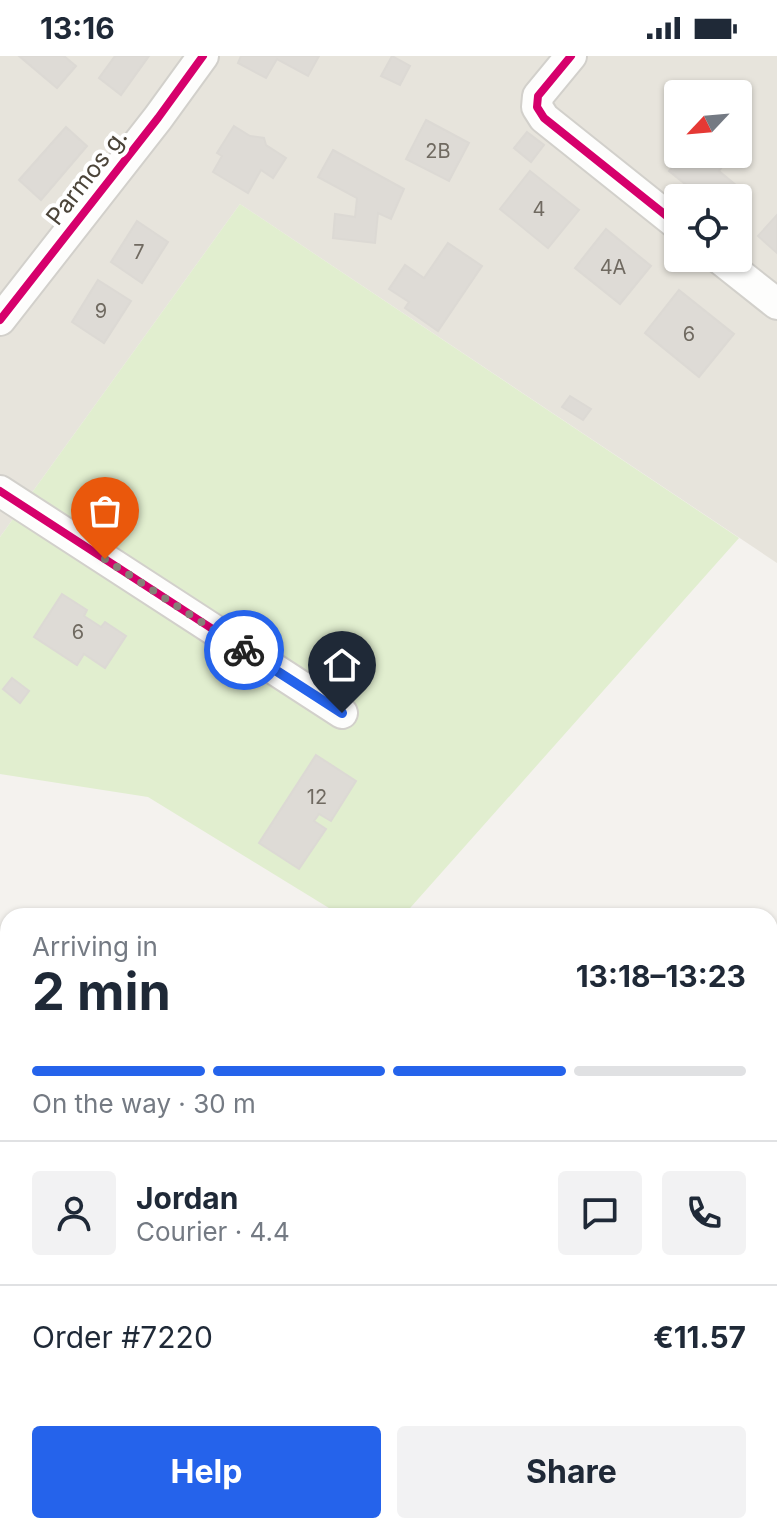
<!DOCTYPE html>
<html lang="en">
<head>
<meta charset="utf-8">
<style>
  body { margin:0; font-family:Inter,sans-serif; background:#f2f2f3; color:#1f2937; height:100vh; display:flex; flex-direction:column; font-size:30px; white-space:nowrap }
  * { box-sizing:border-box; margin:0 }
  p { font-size:26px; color:#747a83 }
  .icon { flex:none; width:44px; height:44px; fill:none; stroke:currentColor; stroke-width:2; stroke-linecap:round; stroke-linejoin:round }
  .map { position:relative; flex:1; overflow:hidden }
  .drawer { position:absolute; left:0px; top:852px; width:778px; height:626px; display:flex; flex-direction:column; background:#fff; border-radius:24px 24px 0 0; box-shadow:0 2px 6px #0004 }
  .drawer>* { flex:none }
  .needle { width:52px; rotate:244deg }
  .controls { position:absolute; left:664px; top:24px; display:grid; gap:16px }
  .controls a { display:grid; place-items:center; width:88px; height:88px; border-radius:8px; background:#fff; box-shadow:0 2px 6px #0004; font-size:40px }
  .pin { position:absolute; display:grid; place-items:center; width:68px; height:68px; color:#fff; margin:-82px -34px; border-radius:50% 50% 50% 0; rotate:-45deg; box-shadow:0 0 8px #0007 }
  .pin .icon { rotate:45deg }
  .courier { position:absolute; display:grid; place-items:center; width:80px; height:80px; margin:-40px; border:6px solid #2563eb; border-radius:50%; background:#fff; color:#222; box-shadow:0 2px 10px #0007 }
  .headline em { font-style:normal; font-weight:700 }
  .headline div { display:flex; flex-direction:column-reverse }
  .headline { display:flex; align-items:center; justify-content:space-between; height:136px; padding:0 32px }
  h1 { font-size:52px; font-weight:700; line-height:60px }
  .bar { display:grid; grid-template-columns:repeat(4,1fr); gap:12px 8px; align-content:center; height:96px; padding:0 32px }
  .bar i { height:10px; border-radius:6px; background:#e0e1e3 }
  .bar .selected { background:#2563eb }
  .bar p { grid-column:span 4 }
  .line { display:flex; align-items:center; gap:20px; padding:0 32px; border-top:2px solid #e0e1e3 }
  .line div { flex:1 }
  .round { display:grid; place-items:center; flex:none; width:84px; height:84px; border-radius:8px; background:#f2f2f3 }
  .button { display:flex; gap:16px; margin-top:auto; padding:16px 32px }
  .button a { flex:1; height:92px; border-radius:8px; background:#2563eb; color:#fff; font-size:32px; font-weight:700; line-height:92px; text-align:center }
  .button a+a { background:#f2f2f3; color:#1f2937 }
  .status { display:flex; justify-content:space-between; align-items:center; height:56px; padding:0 40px; background:#fff; direction:ltr }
  .status svg { height:22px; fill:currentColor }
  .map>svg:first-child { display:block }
  .residential { fill:#e7e4dc; fill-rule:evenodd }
  .green { fill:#e1eecf }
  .building { fill:#dedbd6; stroke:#dcd9d4; stroke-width:2 }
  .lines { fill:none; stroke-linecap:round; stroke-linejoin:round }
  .minor-casing { stroke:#d2d0cb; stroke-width:34 }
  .minor { stroke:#fdfdfc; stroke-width:30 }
  .cycleway-casing { stroke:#fff; stroke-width:13 }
  .cycleway { stroke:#d6006c; stroke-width:8 }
  .done { stroke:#868178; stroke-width:8; stroke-dasharray:0 14.4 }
  .route { stroke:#2563eb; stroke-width:10 }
  .labels { text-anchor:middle; stroke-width:8; stroke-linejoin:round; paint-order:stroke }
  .number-label { font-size:20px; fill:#706a61 }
  .street-label { font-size:24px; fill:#4b4439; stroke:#fff }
</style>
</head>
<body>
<div class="status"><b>13:16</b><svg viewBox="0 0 49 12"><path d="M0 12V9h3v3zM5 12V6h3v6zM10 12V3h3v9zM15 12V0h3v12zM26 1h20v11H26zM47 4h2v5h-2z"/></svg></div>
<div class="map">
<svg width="777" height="1477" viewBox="0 0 777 1477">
  <rect width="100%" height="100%" fill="#f4f2ee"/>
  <path class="residential" d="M 0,0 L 777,0 L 777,507 L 240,148 L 0,481 ZM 678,38 L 738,38 L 738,98 L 678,98 ZM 678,142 L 738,142 L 738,202 L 678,202 Z"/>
  <polygon class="green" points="240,148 739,482 403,860 342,860 148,741 0,718 0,481"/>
  <g class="building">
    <polygon points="19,0 64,0 76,10 57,32"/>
    <polygon points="115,0 149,0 121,39 99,22"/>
    <polygon points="241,0 319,0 308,20 277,3 266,22 238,7"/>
    <polygon points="392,0 410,10 400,29 381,20"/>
    <polygon points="426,64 469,87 449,125 406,103"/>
    <polygon points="234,70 250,80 264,82 266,89 286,102 273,122 261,114 248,137 213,116 222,100 217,97"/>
    <polygon points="66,71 87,90 41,144 19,124"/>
    <polygon points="527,76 544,89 531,106 514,92"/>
    <polygon points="333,94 404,133 391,163 378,157 375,187 333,182 335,158 355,161 357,142 318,121"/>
    <polygon points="683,98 732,98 719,115 742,134 735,142 692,142 695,136 669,115"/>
    <polygon points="530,115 579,154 548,192 500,153"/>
    <polygon points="777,159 777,197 758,180"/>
    <polygon points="137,165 168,186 142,227 111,206"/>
    <polygon points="606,173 651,210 620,248 575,212"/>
    <polygon points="448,187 482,210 438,275 405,252 409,246 389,233 405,209 424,222"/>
    <polygon points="98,224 131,245 104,287 72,266"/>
    <polygon points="679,234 734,278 699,321 645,277"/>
    <polygon points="570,340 591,353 583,364 562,351"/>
    <polygon points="62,538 87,554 84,560 101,571 105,566 126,580 105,612 84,598 77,609 34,581"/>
    <polygon points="12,622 29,635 20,647 3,633"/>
    <polygon points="316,699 356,725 331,765 319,758 314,765 326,773 299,813 259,787"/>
  </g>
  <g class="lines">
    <defs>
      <g id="minor">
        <polyline points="571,0 538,40 537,51 544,62 678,169"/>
        <polyline points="719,202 777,248"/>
        <polyline points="0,264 158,62 203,0"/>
        <polyline points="0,435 342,657"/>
      </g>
    </defs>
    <use href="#minor" class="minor-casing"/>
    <use href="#minor" class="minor"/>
    <defs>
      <g id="cycleway">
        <polyline points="571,0 538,40 537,51 544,62 678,169"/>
        <polyline points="0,264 158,62 203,0"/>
        <polyline points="0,435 342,657"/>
      </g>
    </defs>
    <use href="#cycleway" class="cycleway-casing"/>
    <use href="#cycleway" class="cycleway"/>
  </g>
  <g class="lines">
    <polyline class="done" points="105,503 244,594"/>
    <polyline class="route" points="244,594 342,657"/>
  </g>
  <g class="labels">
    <g class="number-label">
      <text x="438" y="102">2B</text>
      <text x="539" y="160">4</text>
      <text x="139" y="203">7</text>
      <text x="613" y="218">4A</text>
      <text x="101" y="262">9</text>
      <text x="689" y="285">6</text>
      <text x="78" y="583">6</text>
      <text x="317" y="748">12</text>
    </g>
    <g class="street-label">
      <text transform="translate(87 121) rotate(-52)" y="8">Parmos g.</text>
    </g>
  </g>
</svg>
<div class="controls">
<a><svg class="needle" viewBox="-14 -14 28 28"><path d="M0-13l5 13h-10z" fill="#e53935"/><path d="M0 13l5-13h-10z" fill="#747a83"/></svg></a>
<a><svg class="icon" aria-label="locate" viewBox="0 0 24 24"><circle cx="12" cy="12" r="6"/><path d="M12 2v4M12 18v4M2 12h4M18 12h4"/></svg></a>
</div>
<div class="pin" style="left:105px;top:503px;background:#ea580c"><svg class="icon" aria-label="bag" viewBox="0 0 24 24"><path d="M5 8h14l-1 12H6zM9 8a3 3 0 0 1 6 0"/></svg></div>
<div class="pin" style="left:342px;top:657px;background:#1f2937"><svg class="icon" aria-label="home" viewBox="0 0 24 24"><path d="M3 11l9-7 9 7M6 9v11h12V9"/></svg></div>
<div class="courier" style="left:244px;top:594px"><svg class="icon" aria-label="bike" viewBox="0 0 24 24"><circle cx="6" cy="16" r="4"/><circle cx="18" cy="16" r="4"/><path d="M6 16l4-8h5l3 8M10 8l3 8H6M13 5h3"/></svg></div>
<section class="drawer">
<div class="headline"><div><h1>2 min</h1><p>Arriving in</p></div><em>13:18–13:23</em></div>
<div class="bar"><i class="selected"></i><i class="selected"></i><i class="selected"></i><i></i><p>On the way · 30 m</p></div>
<div class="line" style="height:144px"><a class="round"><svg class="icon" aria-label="person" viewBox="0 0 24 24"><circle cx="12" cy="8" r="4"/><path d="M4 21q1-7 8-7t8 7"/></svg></a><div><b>Jordan</b><p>Courier · 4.4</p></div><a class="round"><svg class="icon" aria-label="chat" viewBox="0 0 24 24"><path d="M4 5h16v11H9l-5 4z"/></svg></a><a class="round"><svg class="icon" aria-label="phone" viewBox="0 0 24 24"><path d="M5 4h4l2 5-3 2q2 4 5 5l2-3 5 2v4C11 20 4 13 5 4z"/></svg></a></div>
<div class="line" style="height:104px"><div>Order #7220</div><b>€11.57</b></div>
<div class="button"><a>Help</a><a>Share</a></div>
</section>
</div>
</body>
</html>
